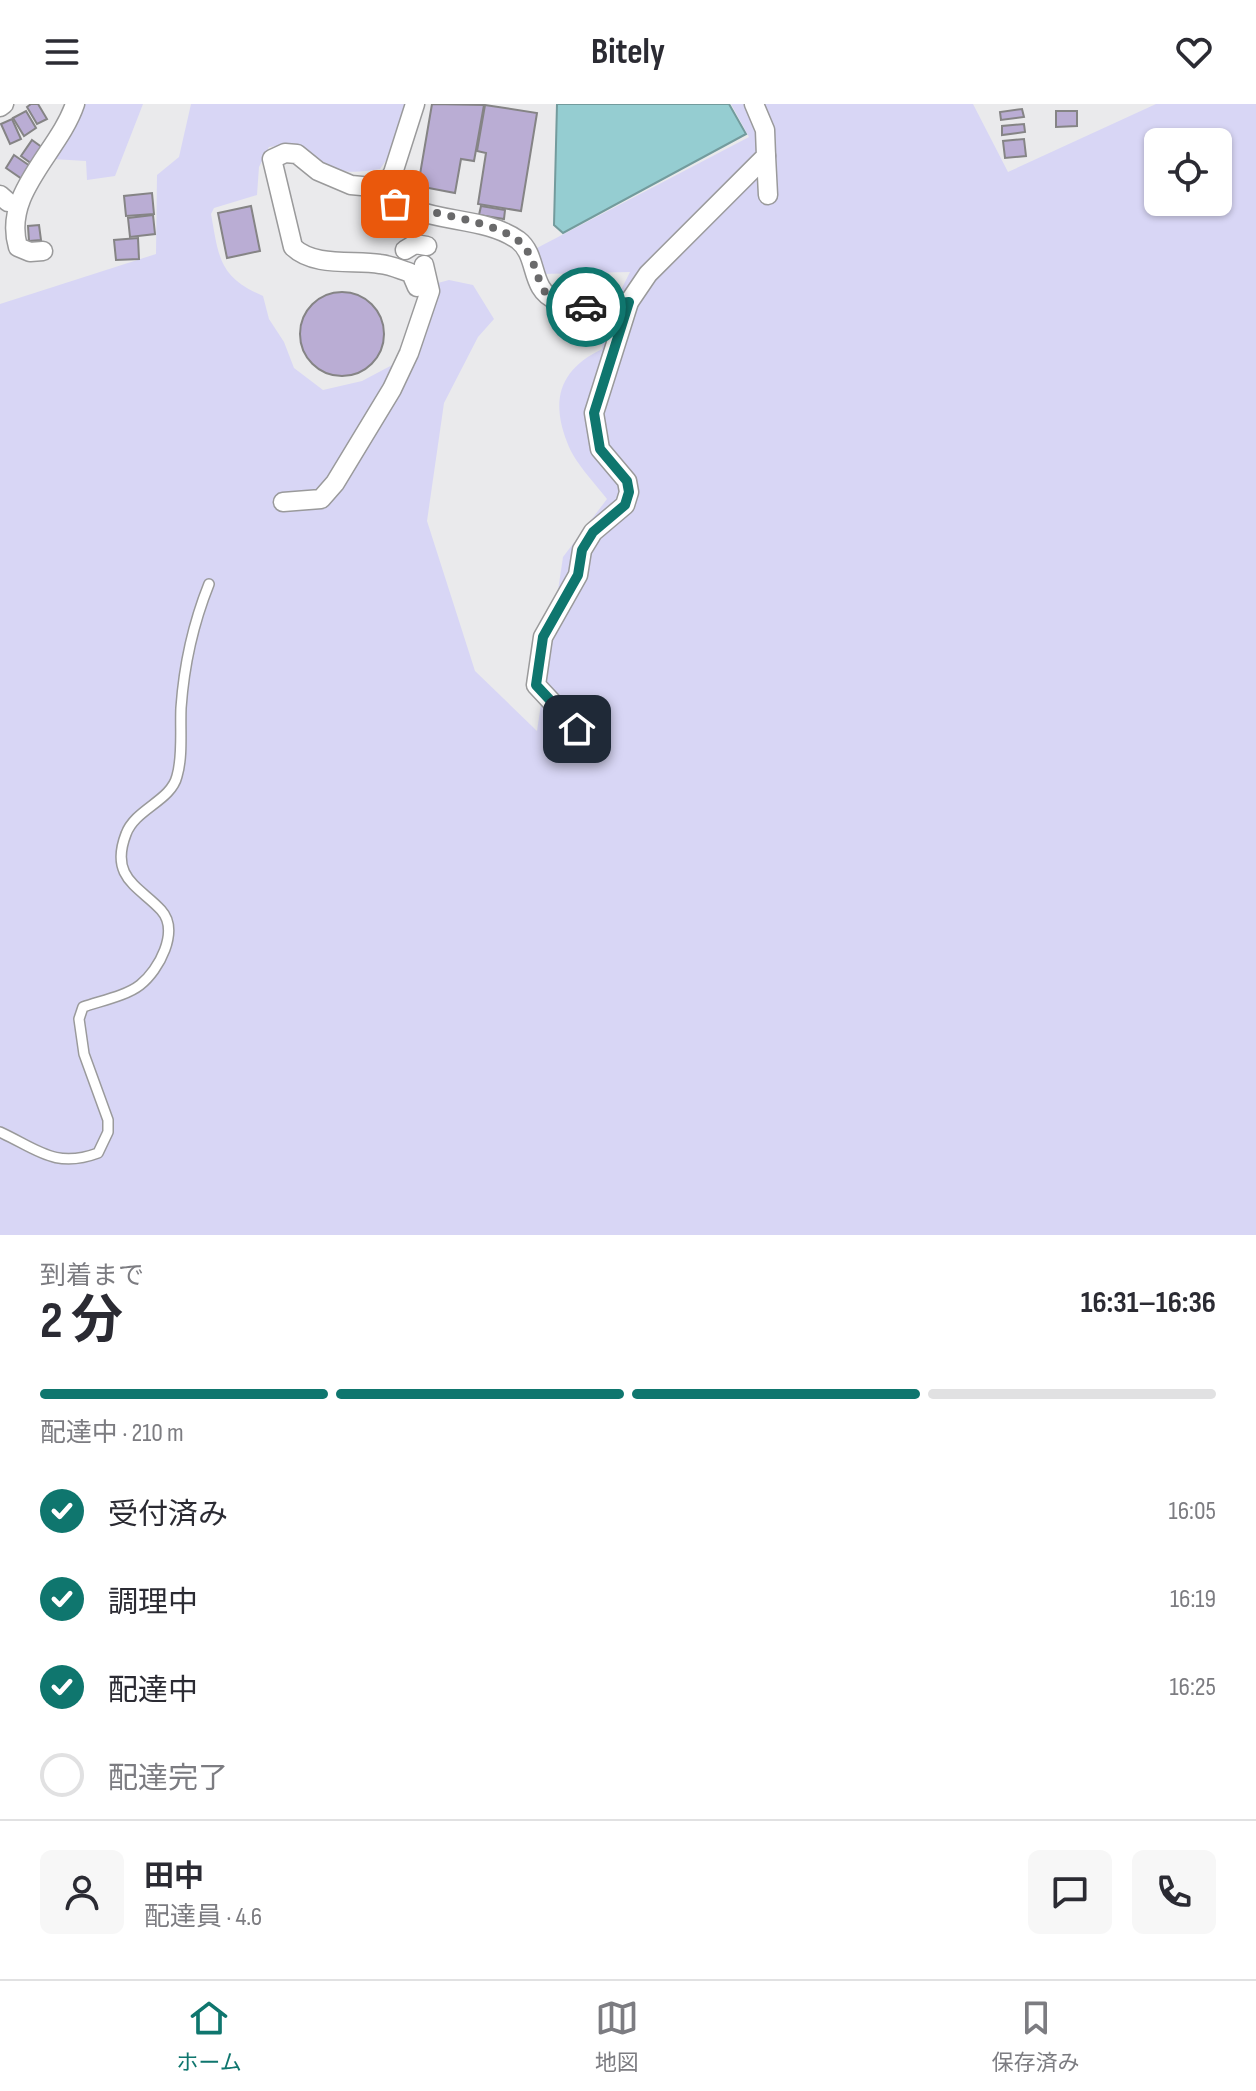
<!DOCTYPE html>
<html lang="ja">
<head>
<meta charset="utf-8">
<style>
  body { margin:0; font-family:"Sofia Sans Condensed","Noto Sans JP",sans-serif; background:#f7f7f7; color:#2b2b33; height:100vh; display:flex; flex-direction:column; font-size:30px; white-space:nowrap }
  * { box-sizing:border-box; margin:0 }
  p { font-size:26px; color:#7c7c81 }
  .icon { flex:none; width:44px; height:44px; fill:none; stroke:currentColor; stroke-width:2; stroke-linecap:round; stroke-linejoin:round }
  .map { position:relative; height:1131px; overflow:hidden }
  .drawer { display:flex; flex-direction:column; background:#fff; flex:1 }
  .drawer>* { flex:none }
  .buttons { position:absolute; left:1144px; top:24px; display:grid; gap:16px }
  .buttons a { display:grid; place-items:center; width:88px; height:88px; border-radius:12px; background:#fff; box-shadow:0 2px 6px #0004; font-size:40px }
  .pin { position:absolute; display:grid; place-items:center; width:68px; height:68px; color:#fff; margin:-34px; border-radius:16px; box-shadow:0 4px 12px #0006 }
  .courier { position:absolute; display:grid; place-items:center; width:80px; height:80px; margin:-40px; border:6px solid #0f766e; border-radius:50%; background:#fff; color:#222; box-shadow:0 2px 10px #0007 }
  .headline em { font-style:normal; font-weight:700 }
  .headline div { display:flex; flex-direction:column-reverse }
  .headline { display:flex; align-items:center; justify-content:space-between; height:136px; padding:0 40px }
  h1 { font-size:52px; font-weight:700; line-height:60px }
  .bar { display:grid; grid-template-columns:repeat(4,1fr); gap:12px 8px; align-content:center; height:96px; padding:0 40px }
  .bar i { height:10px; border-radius:6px; background:#e1e1e2 }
  .bar .current { background:#0f766e }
  .bar p { grid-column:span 4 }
  .line { display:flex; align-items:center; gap:20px; padding:0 40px; border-top:2px solid #e1e1e2 }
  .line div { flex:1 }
  .round { display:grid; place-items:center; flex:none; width:84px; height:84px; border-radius:12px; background:#f7f7f7 }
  ol { padding:0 40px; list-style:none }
  li { display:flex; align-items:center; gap:24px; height:88px }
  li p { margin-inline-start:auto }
  li .icon { padding:8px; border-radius:50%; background:#0f766e; color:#fff; stroke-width:4 }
  li:last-child { color:#7c7c81 }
  li i { width:44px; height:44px; border:4px solid #e1e1e2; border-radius:50% }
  header { display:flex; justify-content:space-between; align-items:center; height:104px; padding:0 40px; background:#fff; font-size:36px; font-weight:700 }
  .menu { display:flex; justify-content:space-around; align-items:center; height:112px; border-top:2px solid #e1e1e2; background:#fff; font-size:22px; color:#7c7c81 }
  .menu a { display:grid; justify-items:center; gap:4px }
  .menu .current { color:#0f766e }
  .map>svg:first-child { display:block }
  .green { fill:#d8d6f5; fill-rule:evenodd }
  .water { fill:#95cdd1; stroke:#739b9d; stroke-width:2 }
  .building { fill:#baadd4; stroke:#858485; stroke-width:2 }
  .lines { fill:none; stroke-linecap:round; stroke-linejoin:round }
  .service-casing { stroke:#9a9a9b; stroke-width:12 }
  .minor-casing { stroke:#9a9a9b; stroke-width:21 }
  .service { stroke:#fff; stroke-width:9 }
  .minor { stroke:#fff; stroke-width:18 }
  .done { stroke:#6a6a6b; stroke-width:8; stroke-dasharray:0 14.4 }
  .route { stroke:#0f766e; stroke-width:10 }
</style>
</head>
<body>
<header><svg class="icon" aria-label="menu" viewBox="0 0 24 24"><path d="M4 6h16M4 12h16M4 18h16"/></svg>Bitely<svg class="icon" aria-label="heart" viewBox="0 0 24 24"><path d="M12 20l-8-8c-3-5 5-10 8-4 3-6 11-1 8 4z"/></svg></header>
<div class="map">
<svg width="1256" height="1131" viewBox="0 0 1256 1131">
  <rect width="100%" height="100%" fill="#eaeaec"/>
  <g class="green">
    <polygon points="84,0 143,0 115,72 87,76 86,57 52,55"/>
    <path d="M 191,0 L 410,0 L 392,48 L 380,65 C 330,74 331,60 293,40 L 269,43 L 259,63 L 257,91 L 214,104 L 211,110 C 219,154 219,173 263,192 L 269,215 L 284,238 L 294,264 L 323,286 L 362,277 L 396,259 L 427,182 L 449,176 L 473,181 L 494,215 L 478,233 L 444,299 L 427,417 L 475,567 L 537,627 L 563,453 L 607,395 C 594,378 574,358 567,338 C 550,294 561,265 602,245 L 606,216 L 630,168 L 542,170 L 537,144 L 749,33 L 731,0 L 973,0 L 1008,68 L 1156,0 L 1256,0 L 1256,1131 L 0,1131 L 0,200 L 156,150 L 157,71 L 179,53 ZM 1158,38 L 1218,38 L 1218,98 L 1158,98 Z"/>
  </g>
  <polygon class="water" points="557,0 729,0 746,30 563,129 554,121"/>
  <g class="building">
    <polygon points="31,0 38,0 47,15 37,20 27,3"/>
    <polygon points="432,0 484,1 474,57 461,55 455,89 418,82"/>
    <polygon points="485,1 537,9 521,107 478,100 486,49 477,47"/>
    <polygon points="1022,5 1024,13 1001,16 1000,8"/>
    <polygon points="26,7 36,24 24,32 13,14"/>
    <polygon points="1056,7 1077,7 1077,22 1056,23"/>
    <polygon points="12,15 21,35 10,40 1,20"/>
    <polygon points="1024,20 1025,28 1002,31 1002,22"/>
    <polygon points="1024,35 1026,52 1005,54 1003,37"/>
    <polygon points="32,36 43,44 32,60 21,52"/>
    <polygon points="14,51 30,62 22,75 6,64"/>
    <polygon points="152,89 154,110 126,112 124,92"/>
    <polygon points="251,102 260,147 227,154 218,109"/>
    <polygon points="481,102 505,106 504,115 479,111"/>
    <polygon points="153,111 155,130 130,133 128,114"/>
    <polygon points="39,121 41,136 29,137 28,122"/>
    <polygon points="138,134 139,155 116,156 114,136"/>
    <circle cx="342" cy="230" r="42"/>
  </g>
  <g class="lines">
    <defs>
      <path id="service" d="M 0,1028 C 37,1045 55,1065 98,1049 L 108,1028 L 108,1016 L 84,950 L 79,915 L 83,903 C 100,897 126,892 140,881 C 159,866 180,827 161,806 C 140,783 109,774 126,730 C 135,705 171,697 177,672 C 183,652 180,625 181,604 C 184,561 193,520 209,480"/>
      <g id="minor">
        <path d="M 415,0 L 393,69 L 383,84 L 351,81 L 318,67 L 297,50 L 285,49 L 272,55 L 293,143 C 314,163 352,156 380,160 C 391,161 401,166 411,169 L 417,183"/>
        <polyline points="0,3 4,0"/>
        <polyline points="766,52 768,91"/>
        <path d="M 383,84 C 414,123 478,108 518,136 C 539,152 529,186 556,196 C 581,206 603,201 629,198"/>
        <polyline points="0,91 8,98"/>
        <polyline points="405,146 415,140 427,142"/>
        <path d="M 43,147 L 30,148 L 18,143 C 2,89 59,48 75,0"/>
        <polyline points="283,398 321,395 335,379 392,285 409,249 430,187 424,161"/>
        <polyline points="595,613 577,625 536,581 543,533 578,471 582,446 593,428 625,401 629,388 627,377 600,345 594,309 629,198 648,170 766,52 765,26 754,0"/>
      </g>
    </defs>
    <use href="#service" class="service-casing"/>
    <use href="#minor" class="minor-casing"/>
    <use href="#service" class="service"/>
    <use href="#minor" class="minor"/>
  </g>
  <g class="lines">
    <path class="done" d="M 395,100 C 426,108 500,118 521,139 C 545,163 530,207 586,203"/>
    <polyline class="route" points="577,625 536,581 543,533 578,471 582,446 593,428 625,401 629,388 627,377 600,345 594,309 629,198 586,203"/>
  </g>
</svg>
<div class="buttons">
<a><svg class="icon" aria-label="locate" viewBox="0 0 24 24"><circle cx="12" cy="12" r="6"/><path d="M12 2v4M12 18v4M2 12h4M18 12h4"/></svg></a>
</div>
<div class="pin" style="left:395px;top:100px;background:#ea580c"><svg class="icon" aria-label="bag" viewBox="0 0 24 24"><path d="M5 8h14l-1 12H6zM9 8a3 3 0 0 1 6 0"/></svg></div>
<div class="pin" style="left:577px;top:625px;background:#1f2937"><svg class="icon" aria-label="home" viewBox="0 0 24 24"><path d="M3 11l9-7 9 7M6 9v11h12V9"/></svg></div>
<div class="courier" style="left:586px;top:203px"><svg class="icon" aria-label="car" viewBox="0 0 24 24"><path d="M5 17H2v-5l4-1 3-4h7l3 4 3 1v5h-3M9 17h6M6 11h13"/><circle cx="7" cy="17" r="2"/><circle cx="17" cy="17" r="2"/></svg></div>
</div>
<section class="drawer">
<div class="headline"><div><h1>2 分</h1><p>到着まで</p></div><em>16:31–16:36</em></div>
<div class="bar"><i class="current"></i><i class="current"></i><i class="current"></i><i></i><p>配達中 · 210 m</p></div>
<ol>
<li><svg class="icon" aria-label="check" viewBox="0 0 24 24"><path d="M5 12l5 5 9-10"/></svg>受付済み<p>16:05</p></li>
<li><svg class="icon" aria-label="check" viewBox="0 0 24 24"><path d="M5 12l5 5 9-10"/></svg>調理中<p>16:19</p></li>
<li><svg class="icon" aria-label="check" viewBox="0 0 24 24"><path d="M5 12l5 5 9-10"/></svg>配達中<p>16:25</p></li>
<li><i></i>配達完了</li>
</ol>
<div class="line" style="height:144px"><a class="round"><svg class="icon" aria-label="person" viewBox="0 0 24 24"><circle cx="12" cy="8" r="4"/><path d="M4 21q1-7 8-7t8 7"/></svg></a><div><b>田中</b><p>配達員 · 4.6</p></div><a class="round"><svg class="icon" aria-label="chat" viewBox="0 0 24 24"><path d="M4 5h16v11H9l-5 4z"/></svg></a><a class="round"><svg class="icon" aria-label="phone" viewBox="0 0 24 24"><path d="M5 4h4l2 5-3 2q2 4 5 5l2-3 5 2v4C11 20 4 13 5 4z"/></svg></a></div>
</section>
<nav class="menu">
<a class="current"><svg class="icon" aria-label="home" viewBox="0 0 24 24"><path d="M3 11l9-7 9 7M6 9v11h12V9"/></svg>ホーム</a>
<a><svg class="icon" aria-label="map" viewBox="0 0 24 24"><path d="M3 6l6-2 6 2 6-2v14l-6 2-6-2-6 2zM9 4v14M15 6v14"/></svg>地図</a>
<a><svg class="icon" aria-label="saved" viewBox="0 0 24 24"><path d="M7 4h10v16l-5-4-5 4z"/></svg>保存済み</a>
</nav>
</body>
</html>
